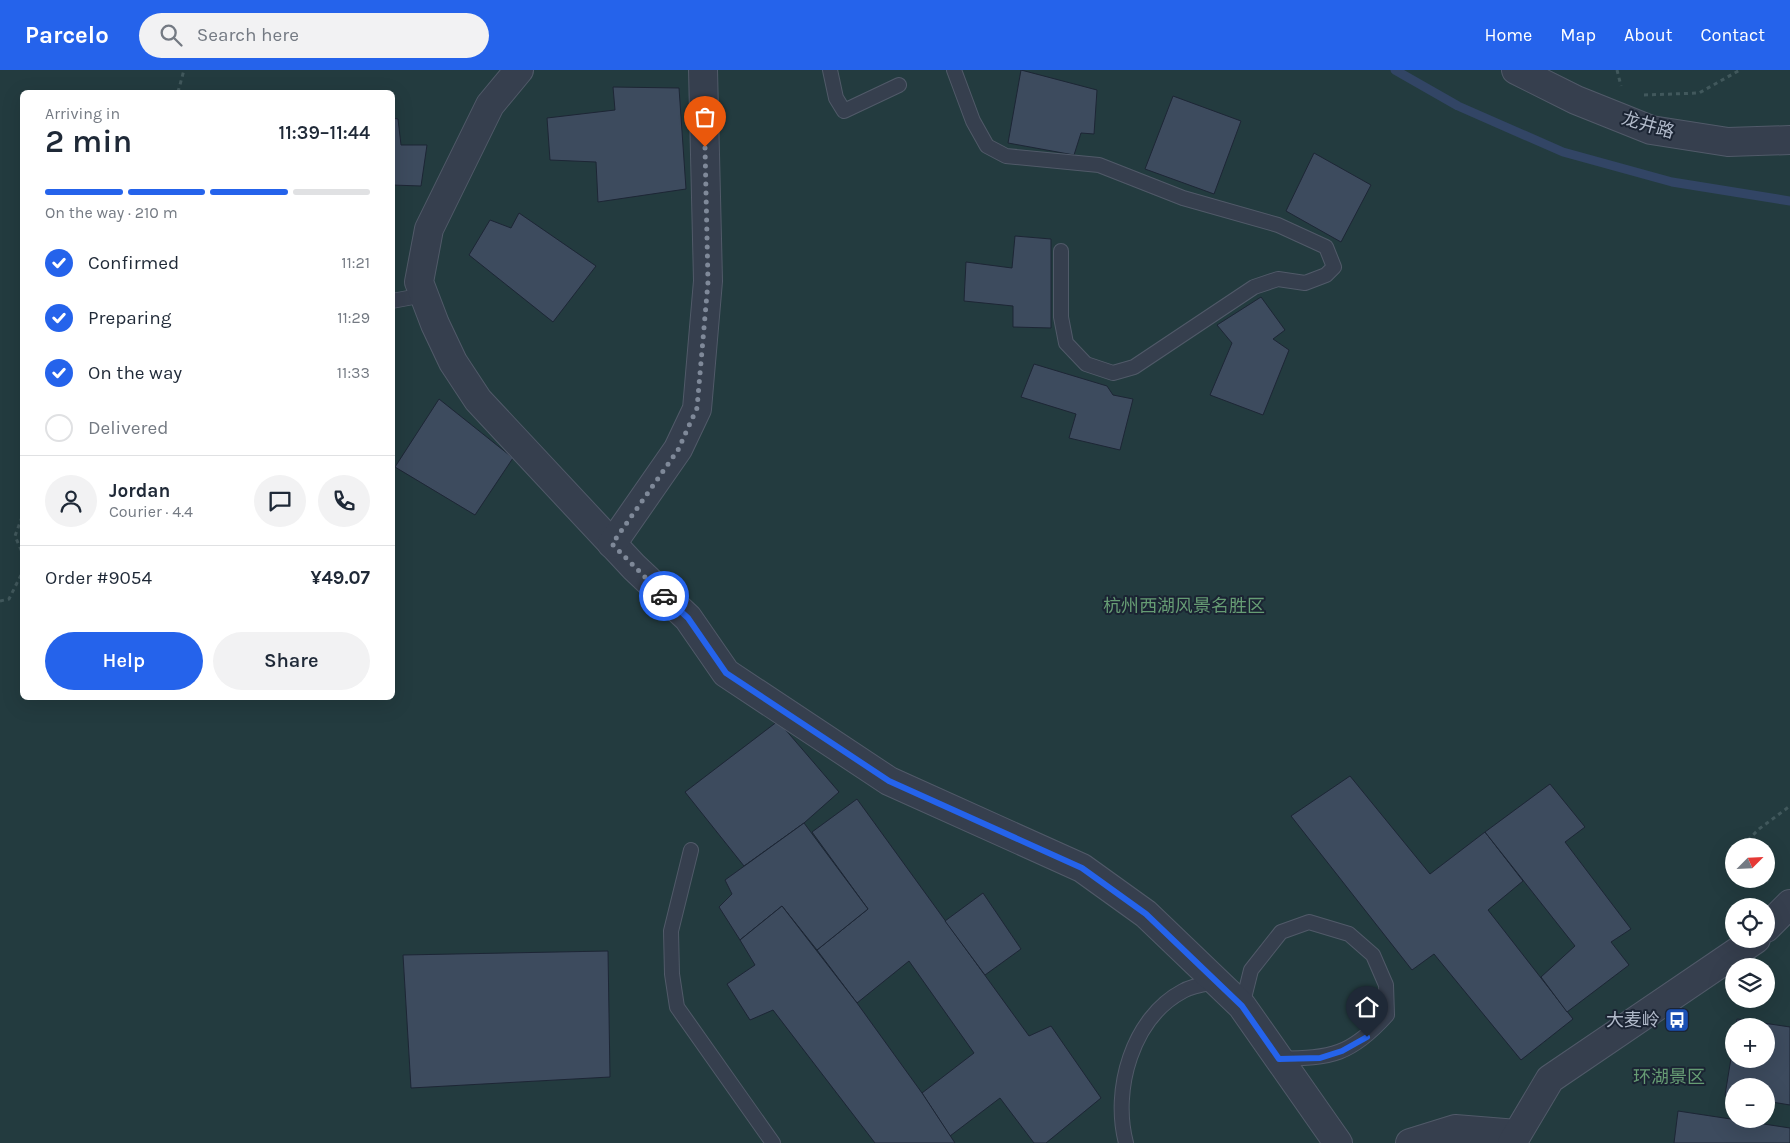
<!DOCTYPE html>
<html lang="en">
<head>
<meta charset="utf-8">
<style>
  body { margin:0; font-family:Karla,"Noto Sans SC",sans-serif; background:#f2f2f3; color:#1f2937; height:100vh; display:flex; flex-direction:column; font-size:19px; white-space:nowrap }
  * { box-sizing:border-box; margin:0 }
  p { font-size:16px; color:#747a83 }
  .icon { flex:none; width:28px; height:28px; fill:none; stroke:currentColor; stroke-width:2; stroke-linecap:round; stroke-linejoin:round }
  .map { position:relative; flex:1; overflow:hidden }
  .drawer { position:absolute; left:20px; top:20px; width:375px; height:610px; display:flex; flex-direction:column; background:#fff; border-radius:8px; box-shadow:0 5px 20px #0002 }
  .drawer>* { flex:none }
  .needle { width:32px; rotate:66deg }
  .fabs { position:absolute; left:1725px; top:768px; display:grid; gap:10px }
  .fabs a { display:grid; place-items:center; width:50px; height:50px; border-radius:50%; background:#fff; box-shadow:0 5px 20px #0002; font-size:25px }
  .pin { position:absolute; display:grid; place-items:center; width:42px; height:42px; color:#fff; margin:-51px -21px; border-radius:50% 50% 50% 0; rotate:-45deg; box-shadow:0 0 5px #0007 }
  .pin .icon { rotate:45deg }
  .courier { position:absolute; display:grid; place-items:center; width:50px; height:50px; margin:-25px; border:4px solid #2563eb; border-radius:50%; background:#fff; color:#222; box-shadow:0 1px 6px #0007 }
  .overview em { font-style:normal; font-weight:600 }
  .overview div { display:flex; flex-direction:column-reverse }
  .overview { display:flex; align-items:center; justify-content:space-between; height:85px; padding:0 25px }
  h1 { font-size:32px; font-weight:600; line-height:38px }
  .bar { display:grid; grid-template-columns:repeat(4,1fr); gap:8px 5px; align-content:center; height:60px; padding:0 25px }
  .bar i { height:6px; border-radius:4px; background:#e0e1e3 }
  .bar .on { background:#2563eb }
  .bar p { grid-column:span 4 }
  .line { display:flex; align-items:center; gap:12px; padding:0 25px; border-top:1px solid #e0e1e3 }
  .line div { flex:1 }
  .round { display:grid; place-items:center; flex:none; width:52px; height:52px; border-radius:26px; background:#f2f2f3 }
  ol { padding:0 25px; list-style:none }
  li { display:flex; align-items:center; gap:15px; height:55px }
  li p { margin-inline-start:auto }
  li .icon { padding:5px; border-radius:50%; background:#2563eb; color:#fff; stroke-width:4 }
  li:last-child { color:#747a83 }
  li i { width:28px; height:28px; border:2px solid #e0e1e3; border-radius:50% }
  .primary-button { display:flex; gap:10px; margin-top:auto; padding:10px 25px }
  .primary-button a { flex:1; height:58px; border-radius:30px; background:#2563eb; color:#fff; font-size:20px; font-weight:600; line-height:58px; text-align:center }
  .primary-button a+a { background:#f2f2f3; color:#1f2937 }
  header { display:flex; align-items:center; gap:30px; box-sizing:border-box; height:70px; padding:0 25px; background:#2563eb; color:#fff }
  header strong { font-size:24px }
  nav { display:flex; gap:28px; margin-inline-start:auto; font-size:18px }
  .search { width:350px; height:45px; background:#f2f2f3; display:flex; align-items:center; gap:12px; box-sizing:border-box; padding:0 18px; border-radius:28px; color:#747a83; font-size:19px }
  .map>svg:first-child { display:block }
  .green { fill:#233b3f; fill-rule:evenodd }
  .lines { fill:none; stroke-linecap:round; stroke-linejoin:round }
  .stream { stroke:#324565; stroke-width:9 }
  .building { fill:#3d4b5e; stroke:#1d2635 }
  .service-casing { stroke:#515a69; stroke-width:16 }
  .minor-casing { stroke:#515a69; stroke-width:30 }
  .tertiary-casing { stroke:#515a69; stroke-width:30 }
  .path { stroke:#41585c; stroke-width:3; stroke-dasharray:4 4; stroke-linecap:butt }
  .service { stroke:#363f4e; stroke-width:14 }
  .minor { stroke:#363f4e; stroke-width:28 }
  .tertiary { stroke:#363f4e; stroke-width:28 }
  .done { stroke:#7f8999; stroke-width:5; stroke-dasharray:0 9 }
  .route { stroke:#2563eb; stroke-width:6 }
  .labels { text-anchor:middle; stroke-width:4; stroke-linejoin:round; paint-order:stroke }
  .street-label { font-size:18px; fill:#b1baca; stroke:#1b2433 }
  .park-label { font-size:18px; fill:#669c74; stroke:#1b2433 }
  .poi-label { font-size:18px; fill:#b1baca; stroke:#1b2433; text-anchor:end }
</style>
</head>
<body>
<header>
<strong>Parcelo</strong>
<div class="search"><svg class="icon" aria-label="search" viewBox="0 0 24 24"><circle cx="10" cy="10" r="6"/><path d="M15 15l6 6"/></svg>Search here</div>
<nav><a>Home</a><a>Map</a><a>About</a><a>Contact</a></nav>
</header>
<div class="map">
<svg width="1790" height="1073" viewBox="0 0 1790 1073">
  <rect width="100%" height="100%" fill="#212d3e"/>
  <path class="green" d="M 0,0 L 1790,0 L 1790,1073 L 0,1073 ZM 22,22 L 392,22 L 392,628 L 22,628 ZM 1734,776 L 1766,776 L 1766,809 L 1734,809 ZM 1734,836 L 1766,836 L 1766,869 L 1734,869 ZM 1734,896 L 1766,896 L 1766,929 L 1734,929 ZM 1734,956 L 1766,956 L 1766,989 L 1734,989 ZM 1734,1016 L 1766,1016 L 1766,1049 L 1734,1049 Z"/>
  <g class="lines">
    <polyline class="stream" points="1395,0 1458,36 1563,82 1672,112 1790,131"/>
  </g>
  <g class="building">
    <polygon points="1021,0 1097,20 1094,64 1081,63 1074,85 1008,73"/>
    <polygon points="613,17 679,18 686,119 598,132 596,92 550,90 547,48 615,40"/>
    <polygon points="1173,26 1241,51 1214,124 1145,99"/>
    <polygon points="392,48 398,49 401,75 427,75 421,116 392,115"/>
    <polygon points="1314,83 1371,115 1341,172 1286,141"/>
    <polygon points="519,143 596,196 553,252 469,185 490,150 511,158"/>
    <polygon points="1015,166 1051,169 1051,258 1013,257 1013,236 964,231 966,192 1012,198"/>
    <polygon points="1261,227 1285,260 1273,269 1289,280 1263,345 1210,325 1232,273 1217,255"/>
    <polygon points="1034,294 1107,316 1113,325 1133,329 1120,380 1069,368 1076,344 1021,327"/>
    <polygon points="439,329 513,388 475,445 395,397"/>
    <polygon points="778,651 839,722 804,753 744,796 685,722"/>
    <polygon points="1350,706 1430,804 1485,762 1523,811 1488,840 1573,949 1521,990 1434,884 1412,900 1291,746"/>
    <polygon points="1550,714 1585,757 1565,772 1631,859 1611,872 1629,895 1567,942 1541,907 1575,876 1485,762"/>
    <polygon points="857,729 1029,966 1051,956 1101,1028 1046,1073 1034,1073 1000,1028 950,1066 922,1023 974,983 909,891 857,933 817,880 868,839 812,762"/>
    <polygon points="804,753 868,839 817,880 782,836 740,870 719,837 732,824 725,810"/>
    <polygon points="983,823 1021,879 985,905 945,851"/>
    <polygon points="782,836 857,933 922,1023 955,1073 875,1073 773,940 750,950 727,914 755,895 740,870"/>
    <polygon points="608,881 610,1007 411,1018 403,885"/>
    <polygon points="1737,949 1790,957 1790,1035 1766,1031 1766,1016 1734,1016 1734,1026 1725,1025 1734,970 1734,989 1766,989 1766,956 1736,956"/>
    <polygon points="1678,1041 1790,1058 1790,1073 1674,1073"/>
  </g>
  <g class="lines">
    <defs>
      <g id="service">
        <polyline points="830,0 836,28 844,41 899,15"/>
        <polyline points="954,0 973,51 987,76 1006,86 1099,95 1183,128 1278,155 1326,177 1334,197 1326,205 1305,213 1278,209 1254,217 1134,297 1113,303 1086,294 1066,273 1061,247 1061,181"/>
        <polyline points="392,231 424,225"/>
        <polyline points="691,780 671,861 672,904 677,937 773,1073"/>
        <path d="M 1242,936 L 1251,900 L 1281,862 L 1309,852 L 1349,864 L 1373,885 L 1386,915 L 1387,945 C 1351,985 1332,988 1279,989"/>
        <path d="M 1126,1073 C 1112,1020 1132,948 1183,921 C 1193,915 1206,914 1217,912"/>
      </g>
      <g id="minor">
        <polyline points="519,0 490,35 429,159 419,212 435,254 453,292 478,330 634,497 688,548 726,603 889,711 1082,798 1146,844 1242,936 1338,1073"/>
        <polyline points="612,474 678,379 697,339 708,211 703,0"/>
        <polyline points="1410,1073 1455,1059 1517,1064"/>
      </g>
      <g id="tertiary">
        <polyline points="1516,0 1576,30 1651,60 1728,72 1790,70"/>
        <polyline points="1766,858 1790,834"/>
        <polyline points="1512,1073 1550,1009 1756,869"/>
      </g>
    </defs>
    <use href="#service" class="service-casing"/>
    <use href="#minor" class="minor-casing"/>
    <use href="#tertiary" class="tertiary-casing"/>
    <g class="path">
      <polyline points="1617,0 1621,16"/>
      <polyline points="178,22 184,0"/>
      <polyline points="1644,25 1699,23 1740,0"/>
      <polyline points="22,447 15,466 22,482"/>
      <polyline points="0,531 9,529 22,503"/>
      <polyline points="1742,776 1759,759 1790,736"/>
      <polyline points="1765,809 1771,814"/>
    </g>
    <use href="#service" class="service"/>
    <use href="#minor" class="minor"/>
    <use href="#tertiary" class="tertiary"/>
  </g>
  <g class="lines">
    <polyline class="done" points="664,526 612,474 678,380 697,338 708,212 705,77"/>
    <polyline class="route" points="664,526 688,548 726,603 889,711 1082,798 1146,844 1242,936 1279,989 1320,988 1342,981 1367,967"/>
  </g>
  <defs>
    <symbol id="bus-square" viewBox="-11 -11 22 22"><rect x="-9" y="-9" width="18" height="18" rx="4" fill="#1a4fb4" stroke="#1b2433"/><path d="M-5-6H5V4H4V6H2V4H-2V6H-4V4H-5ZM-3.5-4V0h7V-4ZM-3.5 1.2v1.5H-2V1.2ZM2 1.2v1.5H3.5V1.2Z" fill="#fff"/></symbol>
  </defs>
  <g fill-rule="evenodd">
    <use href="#bus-square" x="1663" y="936" width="28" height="28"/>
  </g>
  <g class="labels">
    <g class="street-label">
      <text transform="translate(1648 55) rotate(16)" y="6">龙井路</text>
    </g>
    <g class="park-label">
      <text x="1184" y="542">杭州西湖风景名胜区</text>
      <text x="1669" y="1013">环湖景区</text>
    </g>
    <g class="poi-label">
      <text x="1660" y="956">大麦岭</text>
    </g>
  </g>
</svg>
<div class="fabs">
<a><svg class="needle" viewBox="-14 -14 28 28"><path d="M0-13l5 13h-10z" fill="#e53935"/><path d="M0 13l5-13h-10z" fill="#747a83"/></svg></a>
<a><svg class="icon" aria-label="locate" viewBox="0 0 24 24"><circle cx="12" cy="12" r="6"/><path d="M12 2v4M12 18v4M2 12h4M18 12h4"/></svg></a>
<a><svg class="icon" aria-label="layers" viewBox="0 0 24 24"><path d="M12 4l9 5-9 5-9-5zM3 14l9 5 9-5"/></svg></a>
<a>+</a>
<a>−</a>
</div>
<div class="pin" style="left:705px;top:77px;background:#ea580c"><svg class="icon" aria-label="bag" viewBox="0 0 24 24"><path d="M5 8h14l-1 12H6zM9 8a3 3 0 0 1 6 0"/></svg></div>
<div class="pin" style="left:1367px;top:967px;background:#1f2937"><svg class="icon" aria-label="home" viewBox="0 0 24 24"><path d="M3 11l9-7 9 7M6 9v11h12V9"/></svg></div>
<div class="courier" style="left:664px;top:526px"><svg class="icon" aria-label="car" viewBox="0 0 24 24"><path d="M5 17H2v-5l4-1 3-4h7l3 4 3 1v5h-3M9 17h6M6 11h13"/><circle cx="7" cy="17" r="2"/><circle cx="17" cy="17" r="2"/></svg></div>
<section class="drawer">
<div class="overview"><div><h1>2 min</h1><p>Arriving in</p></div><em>11:39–11:44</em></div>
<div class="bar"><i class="on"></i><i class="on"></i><i class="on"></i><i></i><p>On the way · 210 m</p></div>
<ol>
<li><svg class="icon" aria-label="check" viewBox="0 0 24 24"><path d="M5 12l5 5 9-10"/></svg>Confirmed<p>11:21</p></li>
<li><svg class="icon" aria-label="check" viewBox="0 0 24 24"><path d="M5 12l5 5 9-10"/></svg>Preparing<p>11:29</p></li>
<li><svg class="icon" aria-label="check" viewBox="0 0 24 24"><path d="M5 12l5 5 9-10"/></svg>On the way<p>11:33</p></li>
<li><i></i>Delivered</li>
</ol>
<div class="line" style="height:90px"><a class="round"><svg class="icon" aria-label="person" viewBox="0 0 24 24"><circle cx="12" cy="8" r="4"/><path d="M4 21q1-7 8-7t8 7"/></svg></a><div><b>Jordan</b><p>Courier · 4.4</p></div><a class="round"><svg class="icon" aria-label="chat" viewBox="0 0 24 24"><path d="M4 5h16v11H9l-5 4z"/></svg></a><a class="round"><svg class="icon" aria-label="phone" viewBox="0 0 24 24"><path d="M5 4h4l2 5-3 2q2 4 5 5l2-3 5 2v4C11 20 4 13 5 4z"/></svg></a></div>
<div class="line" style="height:65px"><div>Order #9054</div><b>¥49.07</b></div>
<div class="primary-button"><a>Help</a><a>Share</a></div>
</section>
</div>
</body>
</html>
